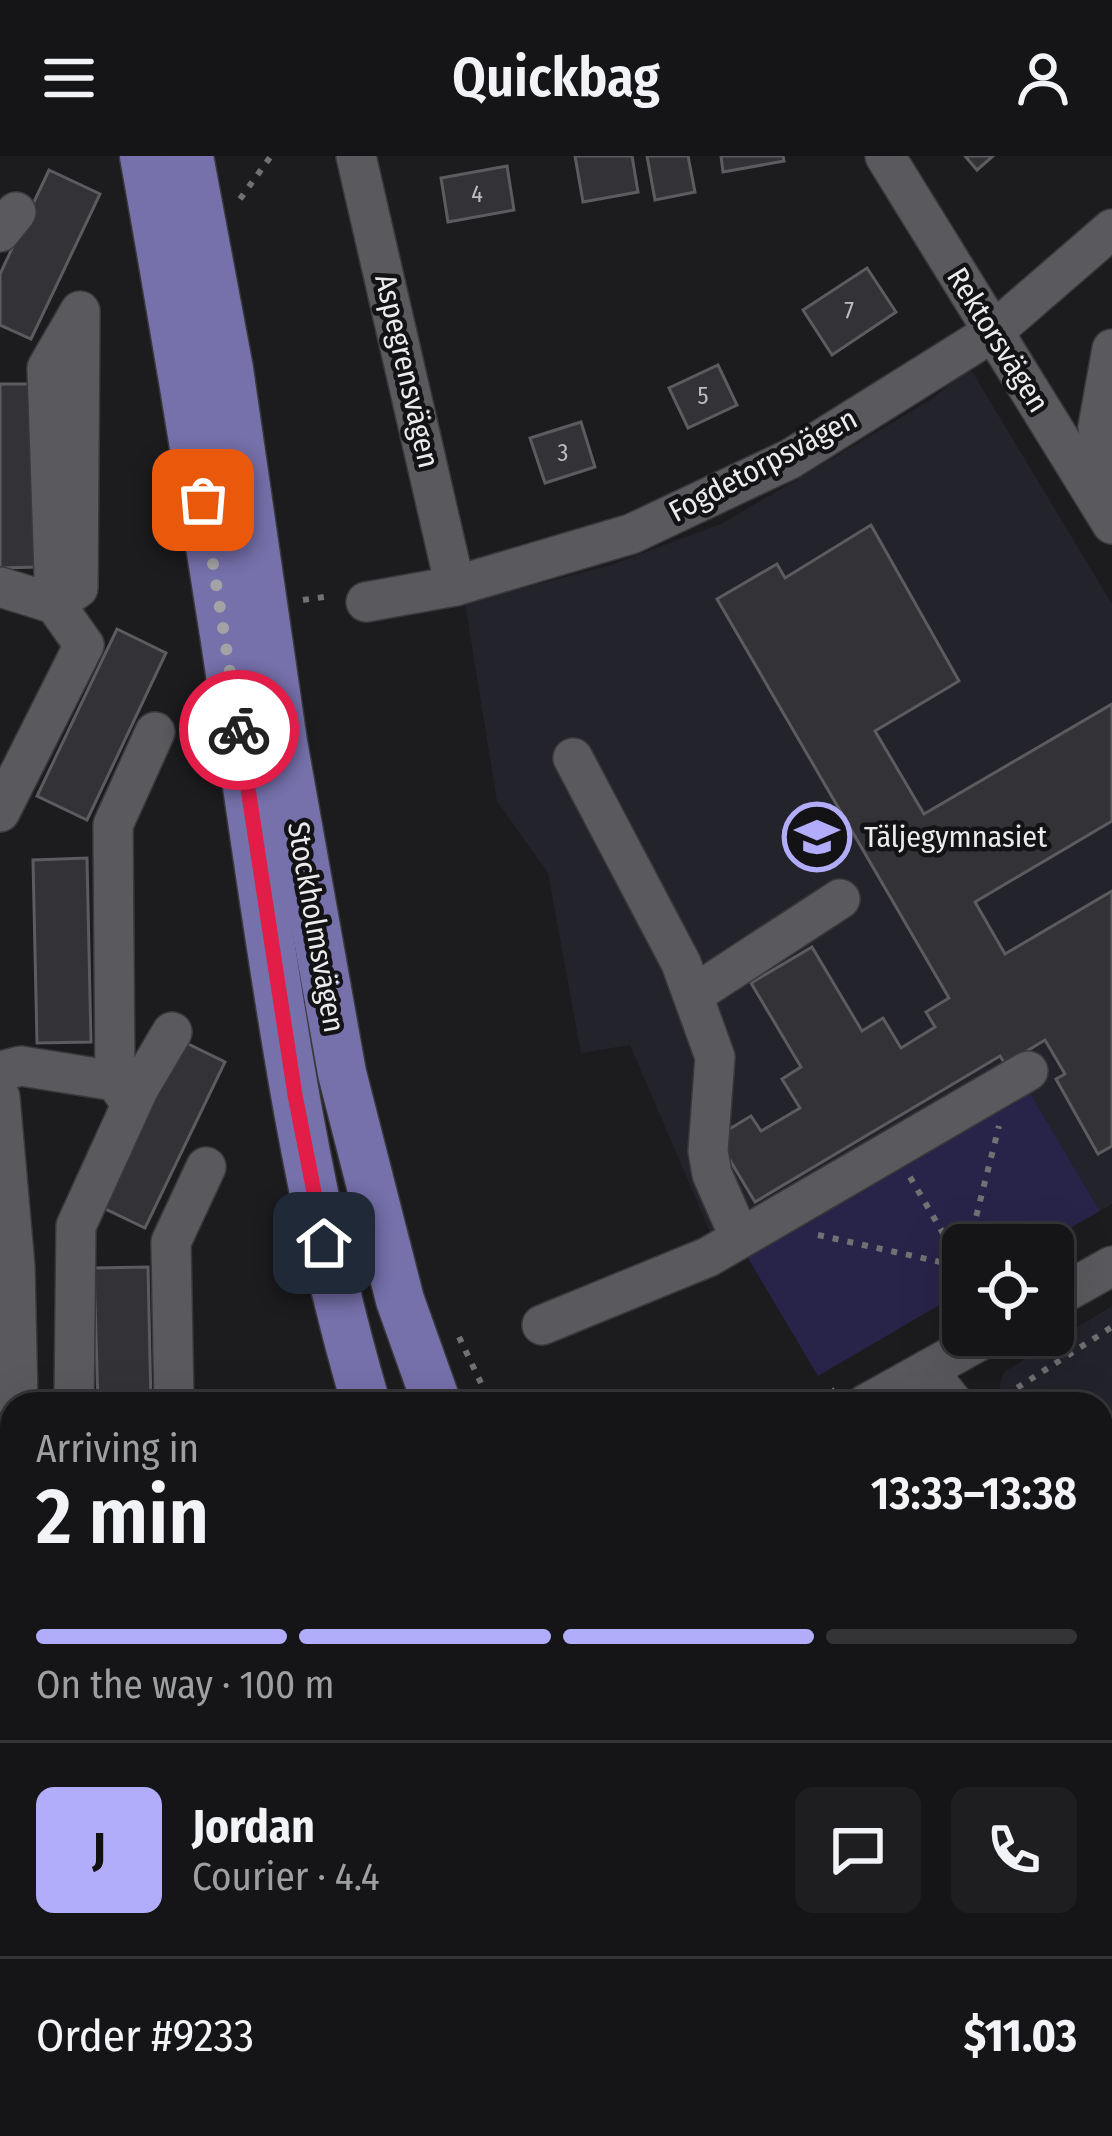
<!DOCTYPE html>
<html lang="en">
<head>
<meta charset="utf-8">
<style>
  body { margin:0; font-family:"Fira Sans Condensed",sans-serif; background:#1e1e20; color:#f1f3f6; height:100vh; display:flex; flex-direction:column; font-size:45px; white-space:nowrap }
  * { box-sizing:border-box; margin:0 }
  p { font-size:39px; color:#9d9fa1 }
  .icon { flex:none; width:66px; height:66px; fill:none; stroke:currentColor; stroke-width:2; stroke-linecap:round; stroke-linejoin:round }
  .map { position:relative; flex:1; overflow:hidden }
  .panel { position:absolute; left:0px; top:1236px; width:1113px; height:744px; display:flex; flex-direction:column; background:#151517; border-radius:36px 36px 0 0; box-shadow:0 12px 48px #0002,0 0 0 3px #343436 }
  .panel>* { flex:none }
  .fabs { position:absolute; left:942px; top:1068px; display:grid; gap:24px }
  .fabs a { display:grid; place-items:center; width:132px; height:132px; border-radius:18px; background:#151517; box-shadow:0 12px 48px #0002,0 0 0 3px #343436; font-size:60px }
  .pin { position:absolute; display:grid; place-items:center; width:102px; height:102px; color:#fff; margin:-51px; border-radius:24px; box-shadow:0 6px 18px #0006 }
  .courier { position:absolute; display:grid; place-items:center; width:120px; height:120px; margin:-60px; border:9px solid #e11d48; border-radius:50%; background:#fff; color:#222; box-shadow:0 3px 15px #0007 }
  .head em { font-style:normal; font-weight:600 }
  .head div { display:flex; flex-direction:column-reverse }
  .head { display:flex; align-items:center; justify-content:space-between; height:204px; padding:0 36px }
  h1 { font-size:78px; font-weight:600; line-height:90px }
  .bar { display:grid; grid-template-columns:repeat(4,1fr); gap:18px 12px; align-content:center; height:144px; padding:0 36px }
  .bar i { height:15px; border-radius:9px; background:#343436 }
  .bar .active { background:#b1adfa }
  .bar p { grid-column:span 4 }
  .line { display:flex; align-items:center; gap:30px; padding:0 36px; border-top:3px solid #343436 }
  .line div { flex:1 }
  .round { display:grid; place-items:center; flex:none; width:126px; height:126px; border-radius:18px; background:#1e1e20 }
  header { display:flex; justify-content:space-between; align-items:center; height:156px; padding:0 36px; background:#151517; font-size:54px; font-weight:600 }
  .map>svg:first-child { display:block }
  .built { fill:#23232c }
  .green { fill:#282449 }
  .forest { fill:#433e74 }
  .building { fill:#333337; stroke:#5c5c60; stroke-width:3 }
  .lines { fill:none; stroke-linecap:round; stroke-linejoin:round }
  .minor-casing { stroke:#39393b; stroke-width:42 }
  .major-casing { stroke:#39393b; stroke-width:51 }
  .path { stroke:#717174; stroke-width:6; stroke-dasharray:6 9; stroke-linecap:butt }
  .minor { stroke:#5a5a5e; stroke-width:39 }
  .major { stroke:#7670ab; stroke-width:48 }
  .done { stroke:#a3a3a6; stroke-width:12; stroke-dasharray:0 21.6 }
  .route { stroke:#e11d48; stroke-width:15 }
  .labels { text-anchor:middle; stroke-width:9; stroke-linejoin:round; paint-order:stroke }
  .number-label { font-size:24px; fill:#bdbdc0 }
  .street-label { font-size:30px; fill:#ebebee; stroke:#131316 }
  .poi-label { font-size:30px; fill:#ebebee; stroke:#131316; text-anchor:start }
</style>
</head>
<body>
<header><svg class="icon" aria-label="menu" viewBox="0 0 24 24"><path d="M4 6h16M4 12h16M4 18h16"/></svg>Quickbag<svg class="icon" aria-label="person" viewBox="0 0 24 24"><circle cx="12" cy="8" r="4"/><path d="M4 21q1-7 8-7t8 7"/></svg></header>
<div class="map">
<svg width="1112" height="1980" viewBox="0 0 1112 1980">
  <rect width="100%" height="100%" fill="#1c1c1f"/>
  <g class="built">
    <polygon points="970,212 1112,448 1112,1048 1100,1055 1024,927 723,1106 630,889 581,897 548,717 497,645 465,447 608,410 723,367 929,245"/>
    <polygon points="1112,1150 1112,1388 1101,1374 1101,1248 1001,1248 1000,1226 1004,1216"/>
  </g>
  <polygon class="green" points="1024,927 1100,1055 1041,1089 963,1089 963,1135 818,1220 742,1092"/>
  <polygon class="forest" points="303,1968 420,1968 388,1980 313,1980"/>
  <g class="building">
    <polygon points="575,0 632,0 638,36 583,46"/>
    <polygon points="647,0 688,0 695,36 655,44"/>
    <polygon points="721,0 783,0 784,5 723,16"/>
    <polygon points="965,0 993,0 977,14"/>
    <polygon points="507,10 514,54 448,66 441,22"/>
    <polygon points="49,14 100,38 31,183 0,169 0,118"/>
    <polygon points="867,112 896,156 832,199 803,154"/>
    <polygon points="718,209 737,249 688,272 669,232"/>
    <polygon points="0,228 33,228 37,411 0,412"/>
    <polygon points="581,266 595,311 545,327 530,282"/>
    <polygon points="871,369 959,525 875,575 924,658 1112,548 1112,665 975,746 1005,798 1112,735 1112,990 1098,998 1056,923 1065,918 1045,884 1005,908 1000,900 755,1046 716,981 751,960 761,975 800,952 782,923 801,911 751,827 812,791 862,875 883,862 901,892 935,871 926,856 949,842 717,443 777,408 785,422"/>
    <polygon points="117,473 166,497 87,664 37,640"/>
    <polygon points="87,702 91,886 37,887 33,704"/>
    <polygon points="176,882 225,906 145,1072 95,1048"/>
    <polygon points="148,1111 151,1248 98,1248 94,1112"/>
    <polygon points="1112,1631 1112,1709 1101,1714 1101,1636"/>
    <polygon points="0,1708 5,1708 7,1734 12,1733 12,1809 0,1810"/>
    <polygon points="1112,1835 1112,1907 1101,1912 1101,1841"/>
    <polygon points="12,1894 12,1968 77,1968 84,1980 3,1980 0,1900"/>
    <polygon points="919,1968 987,1968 982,1971 986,1980 925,1980"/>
  </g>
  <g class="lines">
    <defs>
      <g id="minor">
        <polyline points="356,0 455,430"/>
        <polyline points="885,0 1112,368"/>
        <polyline points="0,76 16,56"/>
        <polyline points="1109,349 1098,271 1112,193"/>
        <polyline points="0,431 55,448 78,432 80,160"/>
        <polyline points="366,446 455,430 631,378 790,303 993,176 1112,73"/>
        <polyline points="573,602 681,807 715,901 708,995 712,1018 740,1082"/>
        <polyline points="0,656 84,489 55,448 47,212 80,155"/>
        <polyline points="693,839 840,743"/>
        <polyline points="0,915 21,910 115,925 128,943"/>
        <polyline points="115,925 113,669 155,576"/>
        <polyline points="0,941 15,1111 18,1248"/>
        <polyline points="1053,1143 1112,1110"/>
        <polyline points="542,1169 708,1101 1028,915"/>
        <polyline points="927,1214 954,1248"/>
        <polyline points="74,1248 76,1070 139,932 172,876"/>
        <polyline points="174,1248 171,1086 206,1011"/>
        <polyline points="866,1248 990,1179"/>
        <polyline points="0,1301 12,1302"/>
        <polyline points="1101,1352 1112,1346"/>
        <polyline points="0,1403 12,1390"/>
        <polyline points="1101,1428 1112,1442"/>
        <polyline points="0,1440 12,1444"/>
        <polyline points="1101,1611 1112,1600"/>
        <polyline points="0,1636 12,1635"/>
        <polyline points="1101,1753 1112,1748"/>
        <polyline points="1101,1809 1112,1803"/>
        <polyline points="1101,1942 1112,1936"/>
        <polyline points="90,1969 97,1980"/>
        <polyline points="1043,1980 1058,1968"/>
      </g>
      <g id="major">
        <path d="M 144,0 C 180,201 213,402 243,603 C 275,820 304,1038 366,1248"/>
        <polyline points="189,0 229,213 283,586 342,917 400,1144 437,1248"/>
        <polyline points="693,1968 699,1980"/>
        <polyline points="762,1968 767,1980"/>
      </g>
    </defs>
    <use href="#minor" class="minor-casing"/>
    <use href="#major" class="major-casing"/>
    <g class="path">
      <polyline points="240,43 271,0"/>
      <polyline points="303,444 331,440"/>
      <polyline points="910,1021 963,1111"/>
      <polyline points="818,1079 963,1111"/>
      <polyline points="969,1089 999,970"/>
      <polyline points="459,1181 491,1248"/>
      <polyline points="806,1248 835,1234"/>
      <polyline points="992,1248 1112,1171"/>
      <polyline points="0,1588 12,1586"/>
      <polyline points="0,1680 12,1679"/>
      <polyline points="838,1968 842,1980"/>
    </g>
    <use href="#minor" class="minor"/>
    <use href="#major" class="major"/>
  </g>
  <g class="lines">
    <polyline class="done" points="203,344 239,574"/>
    <polyline class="route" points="239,574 295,939 324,1087"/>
  </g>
  <defs>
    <symbol id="school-ring" viewBox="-11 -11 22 22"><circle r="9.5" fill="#131316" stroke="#b1adfa" stroke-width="1.5"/><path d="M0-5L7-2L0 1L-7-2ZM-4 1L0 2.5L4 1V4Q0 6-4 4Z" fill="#b1adfa"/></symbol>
  </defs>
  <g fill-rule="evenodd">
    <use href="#school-ring" x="779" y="643" width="76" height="76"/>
  </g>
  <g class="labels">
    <g class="number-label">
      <text x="477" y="46">4</text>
      <text x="849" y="163">7</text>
      <text x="703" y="248">5</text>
      <text x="563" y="305">3</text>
    </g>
    <g class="street-label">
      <text transform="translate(998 184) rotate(58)" y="10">Rektorsvägen</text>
      <text transform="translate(407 215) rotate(77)" y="10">Aspegrensvägen</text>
      <text transform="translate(763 309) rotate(-28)" y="10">Fogdetorpsvägen</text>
      <text transform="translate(316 771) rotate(80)" y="10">Stockholmsvägen</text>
    </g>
    <g class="poi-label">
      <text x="864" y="691">Täljegymnasiet</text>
    </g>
  </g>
</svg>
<div class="fabs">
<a><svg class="icon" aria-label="locate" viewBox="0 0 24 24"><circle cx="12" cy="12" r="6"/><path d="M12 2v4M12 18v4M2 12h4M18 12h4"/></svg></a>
</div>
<div class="pin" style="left:203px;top:344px;background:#ea580c"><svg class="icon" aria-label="bag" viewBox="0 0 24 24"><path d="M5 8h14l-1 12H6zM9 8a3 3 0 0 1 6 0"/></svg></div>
<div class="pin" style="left:324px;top:1087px;background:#1f2937"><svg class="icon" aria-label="home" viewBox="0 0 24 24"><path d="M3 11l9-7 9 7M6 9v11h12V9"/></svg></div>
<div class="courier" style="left:239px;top:574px"><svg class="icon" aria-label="bike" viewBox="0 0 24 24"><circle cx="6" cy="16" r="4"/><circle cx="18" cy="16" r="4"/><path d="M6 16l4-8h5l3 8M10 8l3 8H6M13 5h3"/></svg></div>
<section class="panel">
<div class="head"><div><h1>2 min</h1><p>Arriving in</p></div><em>13:33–13:38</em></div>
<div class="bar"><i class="active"></i><i class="active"></i><i class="active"></i><i></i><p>On the way · 100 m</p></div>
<div class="line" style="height:216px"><b class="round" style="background:#b1adfa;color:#111">J</b><div><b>Jordan</b><p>Courier · 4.4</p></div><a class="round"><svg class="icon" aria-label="chat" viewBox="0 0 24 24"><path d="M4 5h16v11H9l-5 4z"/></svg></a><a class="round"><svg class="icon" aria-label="phone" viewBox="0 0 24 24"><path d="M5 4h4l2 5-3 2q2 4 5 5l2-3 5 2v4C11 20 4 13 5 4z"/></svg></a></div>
<div class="line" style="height:156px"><div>Order #9233</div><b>$11.03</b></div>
</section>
</div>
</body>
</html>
